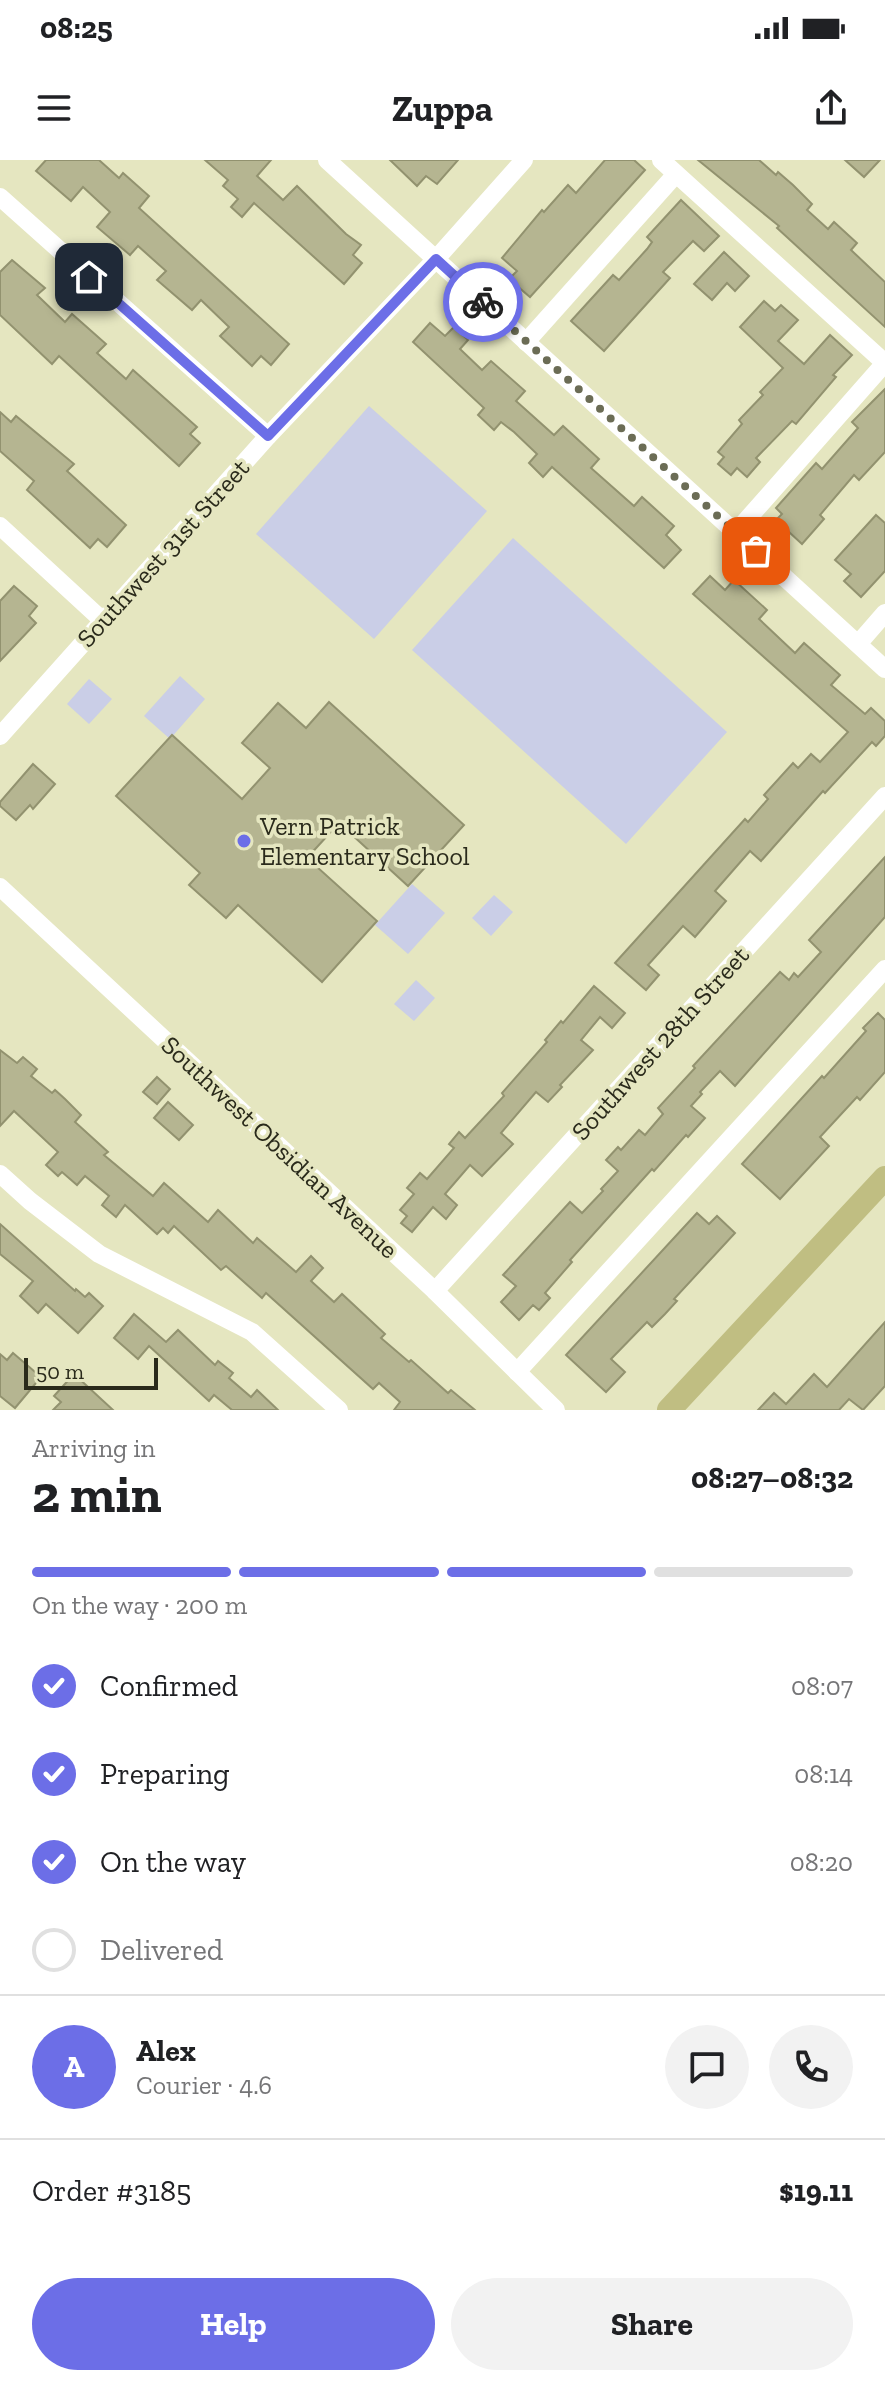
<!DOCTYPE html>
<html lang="en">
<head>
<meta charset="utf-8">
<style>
  body { margin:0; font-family:"Zilla Slab",serif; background:#f2f2f2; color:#202124; height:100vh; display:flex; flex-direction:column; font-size:30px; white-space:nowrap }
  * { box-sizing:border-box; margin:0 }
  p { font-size:26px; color:#757577 }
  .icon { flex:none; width:44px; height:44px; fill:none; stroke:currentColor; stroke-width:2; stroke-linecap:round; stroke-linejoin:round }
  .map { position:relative; height:1250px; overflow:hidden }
  .details { display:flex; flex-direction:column; background:#fff; flex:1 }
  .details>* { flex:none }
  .scale { position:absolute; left:24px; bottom:20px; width:134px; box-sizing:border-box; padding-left:8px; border:4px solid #2a2a1b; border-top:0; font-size:22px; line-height:28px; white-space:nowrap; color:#2a2a1b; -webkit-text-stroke:6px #e5e6c0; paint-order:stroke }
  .pin { position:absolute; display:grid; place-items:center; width:68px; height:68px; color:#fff; margin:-34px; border-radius:16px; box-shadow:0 4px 12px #0006 }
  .courier { position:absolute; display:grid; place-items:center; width:80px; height:80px; margin:-40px; border:6px solid #6c6ee7; border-radius:50%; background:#fff; color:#222; box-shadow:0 2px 10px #0007 }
  .head em { font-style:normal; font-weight:700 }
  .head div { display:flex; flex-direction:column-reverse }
  .head { display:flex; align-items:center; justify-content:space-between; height:136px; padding:0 32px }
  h1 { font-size:52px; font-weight:700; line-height:60px }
  .bar { display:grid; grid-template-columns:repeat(4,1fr); gap:12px 8px; align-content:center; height:96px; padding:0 32px }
  .bar i { height:10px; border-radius:6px; background:#e0e0e0 }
  .bar .current { background:#6c6ee7 }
  .bar p { grid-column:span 4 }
  .line { display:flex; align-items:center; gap:20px; padding:0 32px; border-top:2px solid #e0e0e0 }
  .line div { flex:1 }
  .round { display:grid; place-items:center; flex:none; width:84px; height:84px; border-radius:42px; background:#f2f2f2 }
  ol { padding:0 32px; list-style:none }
  li { display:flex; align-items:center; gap:24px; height:88px }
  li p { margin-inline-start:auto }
  li .icon { padding:8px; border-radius:50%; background:#6c6ee7; color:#fff; stroke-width:4 }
  li:last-child { color:#757577 }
  li i { width:44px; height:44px; border:4px solid #e0e0e0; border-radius:50% }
  .action { display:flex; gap:16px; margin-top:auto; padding:16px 32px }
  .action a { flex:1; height:92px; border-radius:48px; background:#6c6ee7; color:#fff; font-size:32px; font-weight:700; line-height:92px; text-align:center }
  .action a+a { background:#f2f2f2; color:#202124 }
  .status { display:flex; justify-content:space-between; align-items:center; height:56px; padding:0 40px; background:#fff; direction:ltr }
  .status svg { height:22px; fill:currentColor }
  header { display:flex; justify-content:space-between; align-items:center; height:104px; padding:0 32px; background:#fff; font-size:36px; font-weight:700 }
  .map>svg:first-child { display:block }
  .green { fill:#cacee7 }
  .building { fill:#b5b591; stroke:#92926f; stroke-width:2 }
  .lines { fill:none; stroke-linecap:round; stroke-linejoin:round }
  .minor { stroke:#fff; stroke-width:18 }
  .major { stroke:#c0be82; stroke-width:24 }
  .done { stroke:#6b6c55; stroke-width:8; stroke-dasharray:0 14.4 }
  .route { stroke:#6c6ee7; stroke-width:10 }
  .poi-dot { fill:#6c6ee7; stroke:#e5e6c0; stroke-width:3 }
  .labels { text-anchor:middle; stroke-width:7; stroke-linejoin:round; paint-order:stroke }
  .street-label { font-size:26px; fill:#2a2a1b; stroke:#e5e6c0 }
  .poi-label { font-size:26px; fill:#2a2a1b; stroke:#e5e6c0; text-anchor:start }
</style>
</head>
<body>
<div class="status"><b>08:25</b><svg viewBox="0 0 49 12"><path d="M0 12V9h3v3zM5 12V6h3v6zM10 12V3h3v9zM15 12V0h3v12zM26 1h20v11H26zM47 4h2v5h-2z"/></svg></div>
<header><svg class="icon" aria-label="menu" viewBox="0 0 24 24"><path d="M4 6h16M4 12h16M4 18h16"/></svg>Zuppa<svg class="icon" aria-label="share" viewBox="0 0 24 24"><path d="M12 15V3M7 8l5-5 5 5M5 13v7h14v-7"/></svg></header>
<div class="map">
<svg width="885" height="1250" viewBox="0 0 885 1250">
  <rect width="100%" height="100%" fill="#e5e6c0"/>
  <g class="green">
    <polygon points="369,246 487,351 374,479 256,374"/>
    <polygon points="513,378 727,572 626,684 412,490"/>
    <polygon points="180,516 205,539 170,579 144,556"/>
    <polygon points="89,519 112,539 89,564 67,544"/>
    <polygon points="412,724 445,753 408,794 375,765"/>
    <polygon points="494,735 513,752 491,776 472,758"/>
    <polygon points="416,820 435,838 414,861 394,844"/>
  </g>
  <g class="building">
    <polygon points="46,0 99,0 119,18 123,13 149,36 139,48 289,184 271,205 261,196 252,206 220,176 229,167 201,140 192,150 157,120 166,111 138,86 130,95 97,67 110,52 83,27 71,41 36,11"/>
    <polygon points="205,0 271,0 257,16 283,40 297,26 346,74 361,85 353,95 362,103 344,124 254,43 242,57 231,47 238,39 223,26 228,20"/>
    <polygon points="390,0 458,0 437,24 426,16 417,26"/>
    <polygon points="605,0 634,0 645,10 530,137 509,119 517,111 502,98 542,50 544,52 568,25 576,33"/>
    <polygon points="698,0 759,0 776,15 778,12 793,25 812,44 807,50 828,69 834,62 857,83 851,90 885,122 885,167 777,68 779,66"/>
    <polygon points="845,0 880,0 864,17"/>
    <polygon points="681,40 719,76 704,91 693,81 663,112 670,118 604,191 571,161 613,115 619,120 647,89 652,82 647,77"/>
    <polygon points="724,92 749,116 735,131 727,123 712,140 694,124"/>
    <polygon points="12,100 45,128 37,135 65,162 72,154 106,184 97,193 126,219 133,210 197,267 190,274 200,283 179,306 59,196 52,204 0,155 0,112"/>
    <polygon points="764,141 775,151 781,145 798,160 778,181 804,204 830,175 852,195 833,215 836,217 796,264 792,261 756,298 760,302 747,317 737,308 731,315 718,304 724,297 718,292 742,264 739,260 763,235 760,232 783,208 740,167"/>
    <polygon points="430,163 445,176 454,167 468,180 460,189 482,210 491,201 525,231 516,241 554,275 563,266 599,299 591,308 634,346 642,337 674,366 666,375 681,390 664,408 552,307 543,317 529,303 537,294 514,272 501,262 494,270 478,255 484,248 413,182"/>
    <polygon points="885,229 885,292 859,320 854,315 820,355 824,359 802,384 776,360 782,354 776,348 816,303 822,309 858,268 852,262"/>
    <polygon points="0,252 11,262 16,256 74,304 67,311 126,365 107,387 98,379 90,388 27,330 34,321 0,291"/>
    <polygon points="876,355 885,363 885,411 861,437 844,421 851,414 835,400"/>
    <polygon points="710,416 725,430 734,420 767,450 759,459 795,493 804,483 840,515 831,525 865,554 871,548 885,561 885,576 876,586 872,582 825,633 823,631 761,701 750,691 715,731 726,741 695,777 683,766 648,805 659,815 646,830 615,803 745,659 748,662 768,639 764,635 793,603 798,608 811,594 820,602 848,572 693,434"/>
    <polygon points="14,426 37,446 29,456 36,463 0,501 0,441"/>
    <polygon points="329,542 464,665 408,726 339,663 307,698 377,761 322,822 238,745 226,758 189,725 200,713 116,636 172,575 242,639 270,608 242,583 278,543 306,568"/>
    <polygon points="33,604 55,624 33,649 30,645 16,660 0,646 0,642"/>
    <polygon points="885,697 885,757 735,926 720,911 700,932 702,934 691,946 705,958 688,977 686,975 654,1011 652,1009 570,1100 572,1102 545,1133 550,1138 539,1150 533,1145 519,1160 501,1142 516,1126 503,1115 570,1042 582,1053 603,1031 601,1029 618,1011 606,1000 618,987 621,990 639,970 645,975 663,954 658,948 695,908 693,906 780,812 789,820 794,813 798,817 821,792 809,780"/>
    <polygon points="594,826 625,853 612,868 600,857 581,880 593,890 560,925 562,927 548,942 536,932 501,973 513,984 482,1016 470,1005 445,1034 457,1045 446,1059 433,1047 412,1072 401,1063 407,1056 400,1050 414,1034 407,1028 420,1013 427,1019 454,988 449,984 459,972 465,978 504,936 502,933 547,882 545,880 561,861 563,863"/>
    <polygon points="878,853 885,860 885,912 860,940 857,937 820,977 829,986 780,1039 742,1004 822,916 824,918 866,871 863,868"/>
    <polygon points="0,890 17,903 23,897 37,909 31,916 52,933 55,930 65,939 81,955 75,962 108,992 104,995 153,1036 164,1023 208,1062 218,1050 253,1083 257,1078 296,1112 311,1096 323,1108 311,1121 334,1142 342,1134 385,1174 381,1178 409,1202 411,1200 448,1233 451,1230 475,1250 394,1250 400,1242 379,1223 373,1229 266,1133 262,1138 226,1106 221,1110 174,1066 168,1073 163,1068 157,1074 125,1045 116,1057 102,1045 109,1036 85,1016 77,1025 62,1012 58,1016 46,1005 58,992 14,951 0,966"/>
    <polygon points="157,917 170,929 157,944 143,932"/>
    <polygon points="168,942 193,965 179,980 154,958"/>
    <polygon points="697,1053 709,1064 717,1056 735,1073 674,1139 677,1141 665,1154 652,1167 647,1162 611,1199 625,1212 606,1232 566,1195"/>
    <polygon points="0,1064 75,1131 76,1129 85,1137 89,1133 103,1146 78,1173 46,1144 38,1153 20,1136 33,1121 0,1094"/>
    <polygon points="134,1154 166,1182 178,1170 215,1205 218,1201 233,1213 229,1218 251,1237 257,1230 278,1250 232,1250 214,1235 209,1241 149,1186 138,1199 114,1178"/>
    <polygon points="885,1162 885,1226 863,1250 849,1239 839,1250 758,1250 774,1233 786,1244 814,1214 827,1227"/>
    <polygon points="13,1193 41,1217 15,1248 0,1236 0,1194 7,1200"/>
    <polygon points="74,1214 113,1250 53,1250 61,1242 54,1236"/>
  </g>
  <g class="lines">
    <g class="minor">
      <polyline points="327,0 885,509"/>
      <polyline points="661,0 885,203 736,372"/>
      <polyline points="0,37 268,276"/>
      <polyline points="526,182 676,14"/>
      <polyline points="0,366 102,460"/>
      <polyline points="858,484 885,453"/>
      <polyline points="0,576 268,276 436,99 524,0"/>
      <polyline points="0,727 435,1131 556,1250"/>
      <polyline points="0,1014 30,1041 99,1094 252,1172 339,1250"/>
      <polyline points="435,1131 885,636"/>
      <polyline points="517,1212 885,809"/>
    </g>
    <polyline class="major" points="669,1250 885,1018"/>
  </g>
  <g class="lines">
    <polyline class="done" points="483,142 756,391"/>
    <polyline class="route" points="89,117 268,276 436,99 483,142"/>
  </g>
  <circle class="poi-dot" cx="244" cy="681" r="8"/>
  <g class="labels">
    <g class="street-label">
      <text transform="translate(163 393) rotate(-48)" y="9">Southwest 31st Street</text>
      <text transform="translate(660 883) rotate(-48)" y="9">Southwest 28th Street</text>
      <text transform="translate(280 987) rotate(43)" y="9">Southwest Obsidian Avenue</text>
    </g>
    <g class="poi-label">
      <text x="260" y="675">Vern Patrick<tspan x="260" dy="30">Elementary School</tspan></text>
    </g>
  </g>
</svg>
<div class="scale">50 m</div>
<div class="pin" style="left:756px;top:391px;background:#ea580c"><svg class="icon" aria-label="bag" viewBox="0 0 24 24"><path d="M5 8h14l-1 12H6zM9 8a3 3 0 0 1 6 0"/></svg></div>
<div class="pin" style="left:89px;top:117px;background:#1f2937"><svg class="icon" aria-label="home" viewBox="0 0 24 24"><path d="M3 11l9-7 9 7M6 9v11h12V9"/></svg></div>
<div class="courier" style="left:483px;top:142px"><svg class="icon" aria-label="bike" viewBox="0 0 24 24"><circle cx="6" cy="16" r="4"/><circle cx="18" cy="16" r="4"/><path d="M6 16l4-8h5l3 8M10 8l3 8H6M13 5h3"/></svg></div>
</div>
<section class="details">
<div class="head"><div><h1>2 min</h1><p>Arriving in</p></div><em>08:27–08:32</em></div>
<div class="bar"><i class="current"></i><i class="current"></i><i class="current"></i><i></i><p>On the way · 200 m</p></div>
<ol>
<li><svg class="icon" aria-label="check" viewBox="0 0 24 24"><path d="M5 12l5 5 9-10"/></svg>Confirmed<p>08:07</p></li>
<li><svg class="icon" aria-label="check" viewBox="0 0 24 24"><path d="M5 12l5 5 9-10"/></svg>Preparing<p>08:14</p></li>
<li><svg class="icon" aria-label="check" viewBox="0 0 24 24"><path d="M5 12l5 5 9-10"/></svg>On the way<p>08:20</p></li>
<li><i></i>Delivered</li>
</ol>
<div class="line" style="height:144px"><b class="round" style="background:#6c6ee7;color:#fff">A</b><div><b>Alex</b><p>Courier · 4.6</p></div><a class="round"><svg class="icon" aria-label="chat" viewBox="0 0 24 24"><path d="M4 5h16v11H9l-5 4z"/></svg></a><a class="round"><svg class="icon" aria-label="phone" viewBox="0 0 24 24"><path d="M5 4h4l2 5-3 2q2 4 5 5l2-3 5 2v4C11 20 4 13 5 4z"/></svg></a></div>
<div class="line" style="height:104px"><div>Order #3185</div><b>$19.11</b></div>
<div class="action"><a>Help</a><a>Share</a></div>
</section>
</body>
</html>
